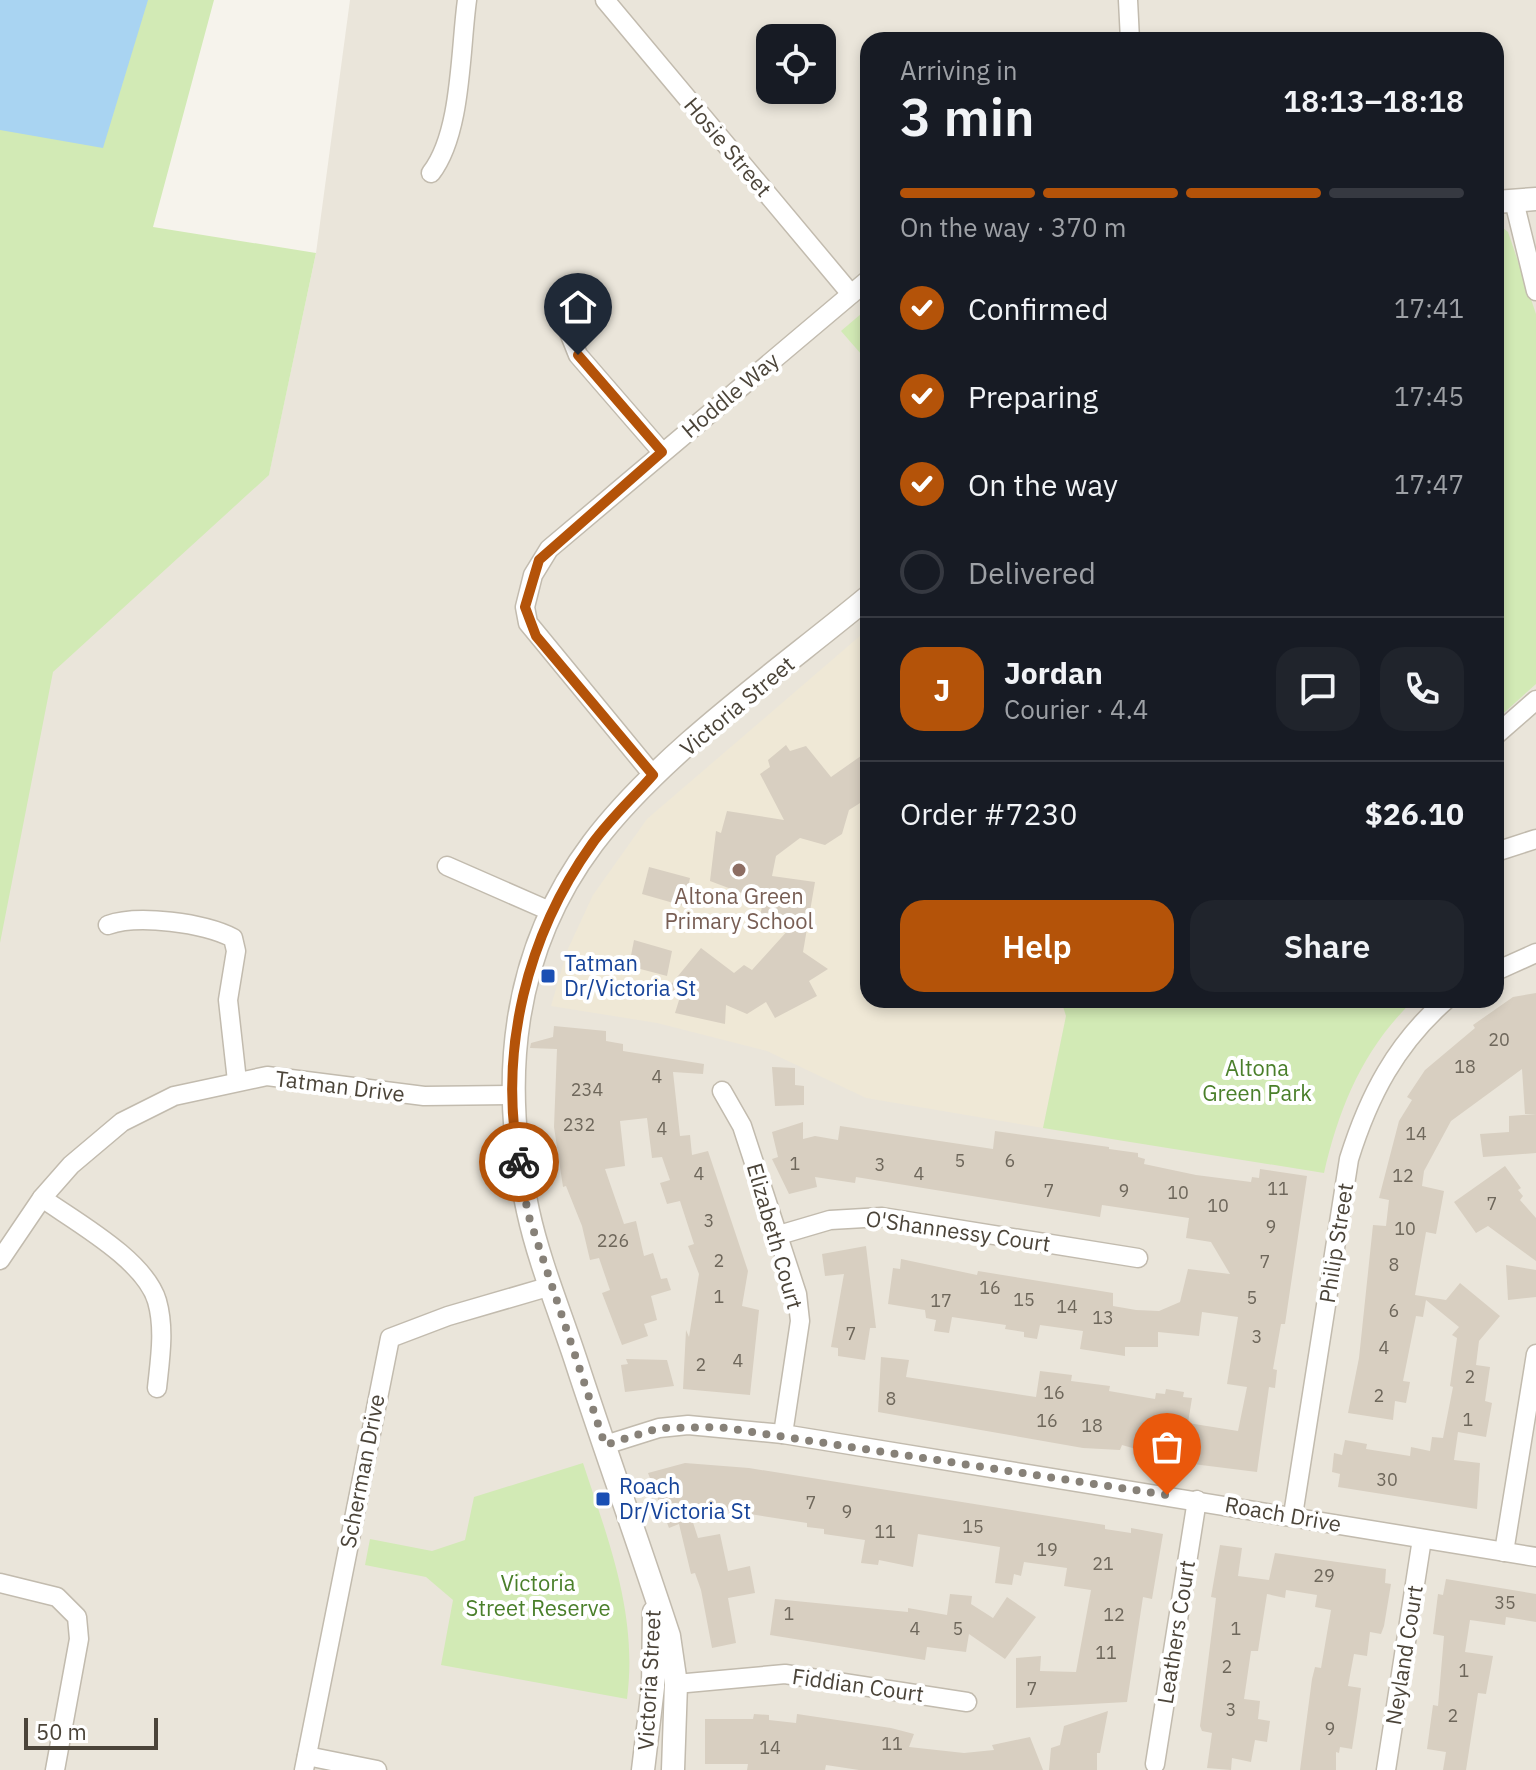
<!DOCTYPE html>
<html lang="en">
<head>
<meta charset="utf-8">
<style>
  body { margin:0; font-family:"IBM Plex Sans",sans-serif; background:#20242c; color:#f1f3f6; height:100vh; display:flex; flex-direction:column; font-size:30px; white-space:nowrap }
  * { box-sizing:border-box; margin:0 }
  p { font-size:26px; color:#9ea1a6 }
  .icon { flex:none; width:44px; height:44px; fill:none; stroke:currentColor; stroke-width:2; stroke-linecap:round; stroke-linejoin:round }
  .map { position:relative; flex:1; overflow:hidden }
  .sheet { position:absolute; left:860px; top:32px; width:644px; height:976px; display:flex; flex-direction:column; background:#171b24; border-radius:24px; box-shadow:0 4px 12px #0003 }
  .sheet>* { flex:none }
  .tools { position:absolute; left:756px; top:24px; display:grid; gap:16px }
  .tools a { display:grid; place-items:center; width:80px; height:80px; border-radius:16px; background:#171b24; box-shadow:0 4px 12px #0003; font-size:40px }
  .scale { position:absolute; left:24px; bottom:20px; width:134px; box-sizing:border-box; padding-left:8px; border:4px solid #4b4439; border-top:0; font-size:22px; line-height:28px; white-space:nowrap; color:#4b4439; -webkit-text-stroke:6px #fff; paint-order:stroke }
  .pin { position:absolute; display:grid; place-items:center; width:68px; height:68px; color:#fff; margin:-82px -34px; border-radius:50% 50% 50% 0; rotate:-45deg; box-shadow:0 0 8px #0007 }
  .pin .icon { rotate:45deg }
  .courier { position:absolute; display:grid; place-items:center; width:80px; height:80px; margin:-40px; border:6px solid #b45309; border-radius:50%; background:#fff; color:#222; box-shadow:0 2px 10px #0007 }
  .head em { font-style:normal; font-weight:600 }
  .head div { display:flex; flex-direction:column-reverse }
  .head { display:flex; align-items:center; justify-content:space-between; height:136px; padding:0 40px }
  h1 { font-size:52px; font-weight:600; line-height:60px }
  .bar { display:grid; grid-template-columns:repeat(4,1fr); gap:12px 8px; align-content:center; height:96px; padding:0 40px }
  .bar i { height:10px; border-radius:6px; background:#363941 }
  .bar .selected { background:#b45309 }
  .bar p { grid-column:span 4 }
  .line { display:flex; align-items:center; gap:20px; padding:0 40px; border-top:2px solid #363941 }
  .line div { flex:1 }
  .round { display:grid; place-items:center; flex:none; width:84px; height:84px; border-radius:24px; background:#20242c }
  ol { padding:0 40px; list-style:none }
  li { display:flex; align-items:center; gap:24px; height:88px }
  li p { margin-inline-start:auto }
  li .icon { padding:8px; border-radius:50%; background:#b45309; color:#fff; stroke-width:4 }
  li:last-child { color:#9ea1a6 }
  li i { width:44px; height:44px; border:4px solid #363941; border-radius:50% }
  .button { display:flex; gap:16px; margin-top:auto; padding:16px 40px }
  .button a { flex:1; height:92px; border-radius:24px; background:#b45309; color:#fff; font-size:32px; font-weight:600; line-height:92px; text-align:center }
  .button a+a { background:#20242c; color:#f1f3f6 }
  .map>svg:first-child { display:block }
  .residential { fill:#eae5da; fill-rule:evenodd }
  .education { fill:#efe8d6 }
  .green { fill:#d2eab5 }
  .water { fill:#a9d4f2 }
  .building { fill:#d8cfc1 }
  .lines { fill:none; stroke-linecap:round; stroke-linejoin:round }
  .minor-casing { stroke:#c2bbae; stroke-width:21 }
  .tertiary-casing { stroke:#c2bbae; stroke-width:25 }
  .minor { stroke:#fff; stroke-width:18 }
  .tertiary { stroke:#fff; stroke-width:22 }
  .done { stroke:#878178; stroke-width:8; stroke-dasharray:0 14.4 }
  .route { stroke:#b45309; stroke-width:10 }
  .education-dot { fill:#8d6e63; stroke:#fff; stroke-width:3 }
  .transit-dot { fill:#1a4fb4; stroke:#fff; stroke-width:3 }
  .labels { text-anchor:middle; stroke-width:8; stroke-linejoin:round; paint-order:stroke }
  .number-label { font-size:18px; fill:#6e675b }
  .street-label { font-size:22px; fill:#4b4439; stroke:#fff }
  .education-label { font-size:22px; fill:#785e54; stroke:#fff }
  .transit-label { font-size:22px; fill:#164399; stroke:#fff; text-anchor:start }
  .park-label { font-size:22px; fill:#4a7f2a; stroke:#fff }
</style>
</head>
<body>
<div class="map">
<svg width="1536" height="1770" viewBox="0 0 1536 1770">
  <rect width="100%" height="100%" fill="#f6f3ec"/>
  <path class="residential" d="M 350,0 L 1536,0 L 1536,1770 L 0,1770 L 0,718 L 269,474 L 316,253 ZM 770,38 L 822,38 L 822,90 L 770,90 ZM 868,40 L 1496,40 L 1496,1000 L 868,1000 Z"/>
  <polygon class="education" points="868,629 868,1000 1061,1000 1066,1016 1043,1128 866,1098 767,1051 657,1023 551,1006 567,951 593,895 647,819"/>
  <g class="green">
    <polygon points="0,0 214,0 153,227 316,253 269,475 53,672 0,943"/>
    <polygon points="1502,227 1508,232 1536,314 1536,684 1496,720 1496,228"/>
    <polygon points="868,308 868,362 841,331"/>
    <path d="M 1061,1000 L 1414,1000 C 1364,1047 1339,1107 1324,1173 L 1043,1128 L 1066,1016 Z"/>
    <path d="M 583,1463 C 609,1542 638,1615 627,1699 L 441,1665 L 453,1600 L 426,1577 L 365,1565 L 370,1539 L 432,1551 L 465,1540 L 474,1497 Z"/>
  </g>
  <polygon class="water" points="0,0 148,0 103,148 0,130"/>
  <g class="building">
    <polygon points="786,745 790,751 806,746 831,777 868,751 868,798 849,810 842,834 825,845 800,838 776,856 772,876 815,882 803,952 828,969 809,981 817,996 775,1018 766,1002 747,1014 726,1005 725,1024 675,1013 680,997 664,993 701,948 734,973 744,965 752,970 790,928 759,922 763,901 710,881 716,831 721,833 727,811 784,820 760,774 770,767 768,760"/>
    <polygon points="649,867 690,878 684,906 642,894"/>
    <polygon points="634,940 672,951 667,976 629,966"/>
    <polygon points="1536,993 1536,1114 1525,1114 1522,1069 1451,1121 1424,1171 1422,1186 1444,1191 1436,1234 1426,1232 1415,1295 1446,1300 1460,1283 1500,1316 1479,1341 1476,1365 1490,1367 1485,1401 1492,1403 1486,1437 1458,1432 1454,1460 1480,1463 1477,1509 1338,1487 1340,1474 1332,1472 1334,1453 1342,1455 1345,1440 1367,1444 1366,1449 1410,1456 1411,1447 1430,1451 1432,1437 1443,1438 1453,1387 1450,1386 1457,1338 1452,1335 1459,1327 1426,1300 1423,1317 1416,1316 1403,1381 1410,1382 1406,1403 1395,1401 1393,1420 1348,1413 1359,1358 1373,1225 1386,1226 1389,1200 1379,1198 1399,1121 1412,1100 1407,1097 1425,1070 1475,1028 1473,1025 1513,997"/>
    <polygon points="554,1026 606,1031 606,1041 623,1044 623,1051 704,1064 703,1074 673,1072 680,1136 690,1135 692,1155 708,1151 748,1271 742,1306 759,1310 750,1395 683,1389 686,1330 689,1337 699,1274 688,1246 694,1244 680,1201 667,1204 660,1183 670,1180 662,1157 652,1158 647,1118 620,1121 625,1166 605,1169 624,1224 636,1221 644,1256 653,1253 661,1279 667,1278 671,1290 651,1296 657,1320 644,1324 648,1336 622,1345 602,1293 610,1290 599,1258 590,1260 582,1226 566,1186 563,1187 554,1127 557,1049 530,1048 531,1043 553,1037"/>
    <polygon points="772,1067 795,1068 795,1085 804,1086 804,1105 775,1106"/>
    <polygon points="1536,1114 1536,1153 1483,1157 1480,1134 1509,1132 1509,1116"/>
    <polygon points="803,1122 803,1139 815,1136 838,1140 840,1126 993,1149 995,1131 1109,1147 1109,1149 1138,1153 1138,1157 1145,1159 1144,1164 1196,1175 1251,1182 1252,1177 1259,1178 1260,1169 1307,1176 1285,1324 1281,1324 1273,1369 1277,1370 1275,1388 1269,1387 1257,1472 1185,1463 1122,1445 1120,1450 1083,1448 878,1412 881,1357 909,1360 906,1377 1036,1397 1040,1371 1072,1375 1071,1381 1110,1386 1109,1391 1155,1399 1156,1393 1165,1394 1166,1389 1184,1392 1183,1397 1192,1398 1188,1423 1238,1431 1247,1387 1227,1384 1238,1317 1202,1312 1199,1336 1158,1332 1158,1347 1125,1347 1125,1356 1080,1349 1083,1331 1040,1325 1037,1339 1024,1337 1024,1332 1005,1329 1006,1325 952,1317 949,1333 934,1331 936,1320 926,1318 925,1310 888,1304 893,1268 900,1269 901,1259 977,1275 978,1271 1113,1293 1113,1306 1136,1310 1159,1311 1180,1302 1188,1269 1230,1274 1211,1242 1186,1238 1189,1218 1102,1205 1100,1217 856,1177 855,1183 815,1177 817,1187 789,1194 772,1159 778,1157 772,1132"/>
    <polygon points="1505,1166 1521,1188 1518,1190 1523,1196 1520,1200 1536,1218 1536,1261 1488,1226 1476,1233 1454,1202"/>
    <polygon points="866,1246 876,1328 870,1328 865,1360 838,1356 838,1348 831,1347 844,1274 825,1276 822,1254"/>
    <polygon points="1506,1265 1536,1270 1536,1297 1508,1300"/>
    <polygon points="626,1359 667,1360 674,1386 625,1392 621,1365 628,1364"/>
    <polygon points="685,1463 749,1468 1105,1525 1105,1529 1131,1533 1131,1528 1163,1534 1152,1599 1143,1597 1127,1702 1016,1708 1016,1658 1041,1656 1040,1671 1076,1672 1091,1590 1064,1586 1067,1568 1024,1562 1021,1576 1014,1574 1012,1585 995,1583 1000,1547 918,1534 913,1567 879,1560 878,1565 861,1563 865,1540 824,1534 824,1529 807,1527 807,1523 687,1504 698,1538 720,1534 728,1571 750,1566 755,1593 728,1598 736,1643 712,1648 701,1590 695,1573 691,1574 679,1524 669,1528 648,1473"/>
    <polygon points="1220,1545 1242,1548 1238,1576 1269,1580 1275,1553 1386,1569 1385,1583 1391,1584 1384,1626 1381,1634 1370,1632 1367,1656 1354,1654 1348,1686 1361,1688 1357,1717 1352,1749 1340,1747 1339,1753 1336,1752 1336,1770 1300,1770 1312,1679 1315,1667 1321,1668 1331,1610 1315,1607 1317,1595 1286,1590 1285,1598 1267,1594 1258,1651 1251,1651 1244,1699 1260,1701 1258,1719 1270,1721 1267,1742 1255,1740 1251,1762 1232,1758 1231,1770 1207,1768 1212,1733 1202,1731 1200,1726 1216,1598 1211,1597"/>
    <polygon points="1446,1579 1536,1594 1536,1622 1506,1617 1505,1625 1470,1620 1465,1652 1493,1656 1486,1694 1478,1693 1466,1770 1443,1770 1446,1752 1427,1749 1433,1705 1438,1706 1444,1636 1433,1634 1438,1594 1443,1595"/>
    <polygon points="950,1594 972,1596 971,1604 993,1618 1007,1597 1036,1617 1005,1659 969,1634 966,1652 927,1647 925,1660 770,1635 775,1599 908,1612 908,1608 947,1615"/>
    <polygon points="1108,1711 1100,1753 1097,1753 1097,1770 1049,1770 1051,1748 1060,1745 1064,1726"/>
    <polygon points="754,1714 769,1715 769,1720 796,1723 797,1714 891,1728 914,1734 909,1747 964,1753 994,1750 992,1745 1030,1737 1043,1770 859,1770 826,1765 825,1770 747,1770 748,1764 705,1764 705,1719 753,1719"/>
  </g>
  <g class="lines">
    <defs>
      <g id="minor">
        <polyline points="605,0 851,294"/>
        <polyline points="1128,0 1130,40"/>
        <path d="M 431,173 C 462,133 460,50 467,0"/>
        <polyline points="1514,201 1536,291"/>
        <polyline points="564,320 578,355 662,452"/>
        <polyline points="1496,735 1536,700"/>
        <polyline points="653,775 528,623 525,607 533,575 549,549 868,280"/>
        <polyline points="1496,852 1536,839"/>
        <polyline points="447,866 552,912"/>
        <path d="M 108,925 C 138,914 204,923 233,938 L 236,951 L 228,1000 L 237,1081"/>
        <polyline points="1496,971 1536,953"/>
        <polyline points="722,1091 742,1126 797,1294 800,1321 783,1434"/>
        <path d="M 42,1198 C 76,1222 145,1260 157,1301 C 165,1329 160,1359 157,1388"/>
        <polyline points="779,1235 830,1220 882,1217 1138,1258"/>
        <polyline points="0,1260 42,1198 71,1165 122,1122 174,1096 267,1076 424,1096 512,1095"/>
        <polyline points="605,1445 659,1428 688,1425 783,1434 1536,1557"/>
        <path d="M 1293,1515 L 1349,1159 C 1369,1095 1396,1044 1446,1000"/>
        <polyline points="1504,1552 1536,1354"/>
        <polyline points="0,1583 57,1597 77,1617 79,1639 55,1770"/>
        <polyline points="676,1684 785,1674 967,1702"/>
        <polyline points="307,1756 377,1770"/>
        <polyline points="1155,1764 1197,1500"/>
        <polyline points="304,1770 390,1338 448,1316 551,1286"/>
        <polyline points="1386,1770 1422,1539"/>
      </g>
      <g id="tertiary">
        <polyline points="1496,202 1536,199"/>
        <polyline points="643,1770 653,1687 654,1612"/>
        <path d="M 673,1770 L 676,1684 L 669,1636 C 639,1544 606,1453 576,1361 C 560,1312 539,1262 528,1211 C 499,1081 511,952 593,843 C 662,752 780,670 868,597"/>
      </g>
    </defs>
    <use href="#minor" class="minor-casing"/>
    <use href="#tertiary" class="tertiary-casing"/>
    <use href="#minor" class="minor"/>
    <use href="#tertiary" class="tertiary"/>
  </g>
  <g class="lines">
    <polyline class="done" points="519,1162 528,1214 605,1445 659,1428 719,1427 1167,1495"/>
    <path class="route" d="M 519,1162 C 498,1051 527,935 592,844 C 610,819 633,798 653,775 L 536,636 L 525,607 L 539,560 L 662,452 L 578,355"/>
  </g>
  <circle class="education-dot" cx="739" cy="870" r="8"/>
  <g class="transit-dot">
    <rect x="540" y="968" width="16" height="16" rx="4"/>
    <rect x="595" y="1491" width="16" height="16" rx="4"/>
  </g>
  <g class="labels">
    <g class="number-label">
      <text x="1499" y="1046">20</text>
      <text x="1465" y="1073">18</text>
      <text x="657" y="1083">4</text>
      <text x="587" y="1096">234</text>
      <text x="579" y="1131">232</text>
      <text x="662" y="1135">4</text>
      <text x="1416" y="1140">14</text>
      <text x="960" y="1167">5</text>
      <text x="1010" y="1167">6</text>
      <text x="795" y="1170">1</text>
      <text x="880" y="1171">3</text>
      <text x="699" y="1180">4</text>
      <text x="919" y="1180">4</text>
      <text x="1403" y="1182">12</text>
      <text x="1278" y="1195">11</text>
      <text x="1049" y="1197">7</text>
      <text x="1124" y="1197">9</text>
      <text x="1178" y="1199">10</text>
      <text x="1492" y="1210">7</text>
      <text x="1218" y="1212">10</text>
      <text x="709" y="1227">3</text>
      <text x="1271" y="1233">9</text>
      <text x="1405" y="1235">10</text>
      <text x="613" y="1247">226</text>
      <text x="719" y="1267">2</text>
      <text x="1265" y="1268">7</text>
      <text x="1394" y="1271">8</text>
      <text x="990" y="1294">16</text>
      <text x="719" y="1303">1</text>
      <text x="1252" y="1304">5</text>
      <text x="1024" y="1306">15</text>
      <text x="941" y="1307">17</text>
      <text x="1067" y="1313">14</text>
      <text x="1394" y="1317">6</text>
      <text x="1103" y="1324">13</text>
      <text x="851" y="1340">7</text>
      <text x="1257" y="1343">3</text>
      <text x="1384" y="1354">4</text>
      <text x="738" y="1367">4</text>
      <text x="701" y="1371">2</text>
      <text x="1470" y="1383">2</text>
      <text x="1054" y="1399">16</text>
      <text x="1379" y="1402">2</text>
      <text x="891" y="1405">8</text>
      <text x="1468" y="1426">1</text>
      <text x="1047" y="1427">16</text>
      <text x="1092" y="1432">18</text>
      <text x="1387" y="1486">30</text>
      <text x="811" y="1509">7</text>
      <text x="847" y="1518">9</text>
      <text x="973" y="1533">15</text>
      <text x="885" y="1538">11</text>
      <text x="1047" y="1556">19</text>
      <text x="1103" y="1570">21</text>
      <text x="1324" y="1582">29</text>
      <text x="1505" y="1609">35</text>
      <text x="789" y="1620">1</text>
      <text x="1114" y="1621">12</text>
      <text x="915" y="1635">4</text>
      <text x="958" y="1635">5</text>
      <text x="1236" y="1635">1</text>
      <text x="1106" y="1659">11</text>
      <text x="1227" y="1673">2</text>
      <text x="1464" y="1677">1</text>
      <text x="1032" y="1695">7</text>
      <text x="1231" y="1716">3</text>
      <text x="1453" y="1722">2</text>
      <text x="1330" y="1735">9</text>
      <text x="892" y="1750">11</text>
      <text x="770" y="1754">14</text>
    </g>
    <g class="street-label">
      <text transform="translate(728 147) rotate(50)" y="8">Hosie Street</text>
      <text transform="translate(730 395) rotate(-40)" y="8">Hoddle Way</text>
      <text transform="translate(737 706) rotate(-40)" y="8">Victoria Street</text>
      <text transform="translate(340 1086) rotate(7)" y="8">Tatman Drive</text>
      <text transform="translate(958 1231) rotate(8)" y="8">O'Shannessy Court</text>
      <text transform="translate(775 1236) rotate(74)" y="8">Elizabeth Court</text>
      <text transform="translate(1336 1243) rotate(-81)" y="8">Philip Street</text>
      <text transform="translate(362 1471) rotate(-79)" y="8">Scherman Drive</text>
      <text transform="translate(1283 1514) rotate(10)" y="8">Roach Drive</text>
      <text transform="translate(1176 1632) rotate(-81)" y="8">Leathers Court</text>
      <text transform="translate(1404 1655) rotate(-81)" y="8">Neyland Court</text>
      <text transform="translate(649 1680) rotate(-87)" y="8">Victoria Street</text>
      <text transform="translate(858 1685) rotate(8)" y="8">Fiddian Court</text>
    </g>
    <g class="education-label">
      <text x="739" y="904">Altona Green<tspan x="739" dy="25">Primary School</tspan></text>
    </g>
    <g class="transit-label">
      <text x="564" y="971">Tatman<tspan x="564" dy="25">Dr/Victoria St</tspan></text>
      <text x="619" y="1494">Roach<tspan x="619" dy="25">Dr/Victoria St</tspan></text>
    </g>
    <g class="park-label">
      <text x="1257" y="1076">Altona<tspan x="1257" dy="25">Green Park</tspan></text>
      <text x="538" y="1591">Victoria<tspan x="538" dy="25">Street Reserve</tspan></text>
    </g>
  </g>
</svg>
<div class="tools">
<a><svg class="icon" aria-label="locate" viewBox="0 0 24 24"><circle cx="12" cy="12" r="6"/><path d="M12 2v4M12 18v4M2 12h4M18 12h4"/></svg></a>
</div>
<div class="scale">50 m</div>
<div class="pin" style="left:1167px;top:1495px;background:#ea580c"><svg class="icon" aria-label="bag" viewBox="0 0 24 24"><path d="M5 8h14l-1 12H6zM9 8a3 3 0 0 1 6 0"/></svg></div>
<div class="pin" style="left:578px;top:355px;background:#1f2937"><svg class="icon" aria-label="home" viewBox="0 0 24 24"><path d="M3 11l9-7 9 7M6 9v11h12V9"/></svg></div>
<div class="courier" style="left:519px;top:1162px"><svg class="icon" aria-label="bike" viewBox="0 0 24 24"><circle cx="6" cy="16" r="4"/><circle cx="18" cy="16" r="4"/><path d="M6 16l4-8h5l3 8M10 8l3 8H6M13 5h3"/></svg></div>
<section class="sheet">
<div class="head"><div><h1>3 min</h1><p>Arriving in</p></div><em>18:13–18:18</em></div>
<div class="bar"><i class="selected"></i><i class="selected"></i><i class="selected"></i><i></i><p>On the way · 370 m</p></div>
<ol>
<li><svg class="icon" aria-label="check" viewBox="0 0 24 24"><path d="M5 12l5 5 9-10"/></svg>Confirmed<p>17:41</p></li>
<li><svg class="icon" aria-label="check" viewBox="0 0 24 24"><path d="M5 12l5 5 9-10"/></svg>Preparing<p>17:45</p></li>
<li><svg class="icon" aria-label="check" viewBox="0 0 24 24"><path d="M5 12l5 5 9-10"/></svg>On the way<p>17:47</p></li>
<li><i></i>Delivered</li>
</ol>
<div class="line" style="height:144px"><b class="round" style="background:#b45309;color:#fff">J</b><div><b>Jordan</b><p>Courier · 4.4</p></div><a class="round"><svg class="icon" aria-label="chat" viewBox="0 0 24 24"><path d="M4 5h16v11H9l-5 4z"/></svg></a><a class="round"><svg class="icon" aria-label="phone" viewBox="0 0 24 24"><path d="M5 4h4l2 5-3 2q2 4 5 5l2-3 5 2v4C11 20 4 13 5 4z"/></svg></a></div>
<div class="line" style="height:104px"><div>Order #7230</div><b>$26.10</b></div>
<div class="button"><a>Help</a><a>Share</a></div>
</section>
</div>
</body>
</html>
